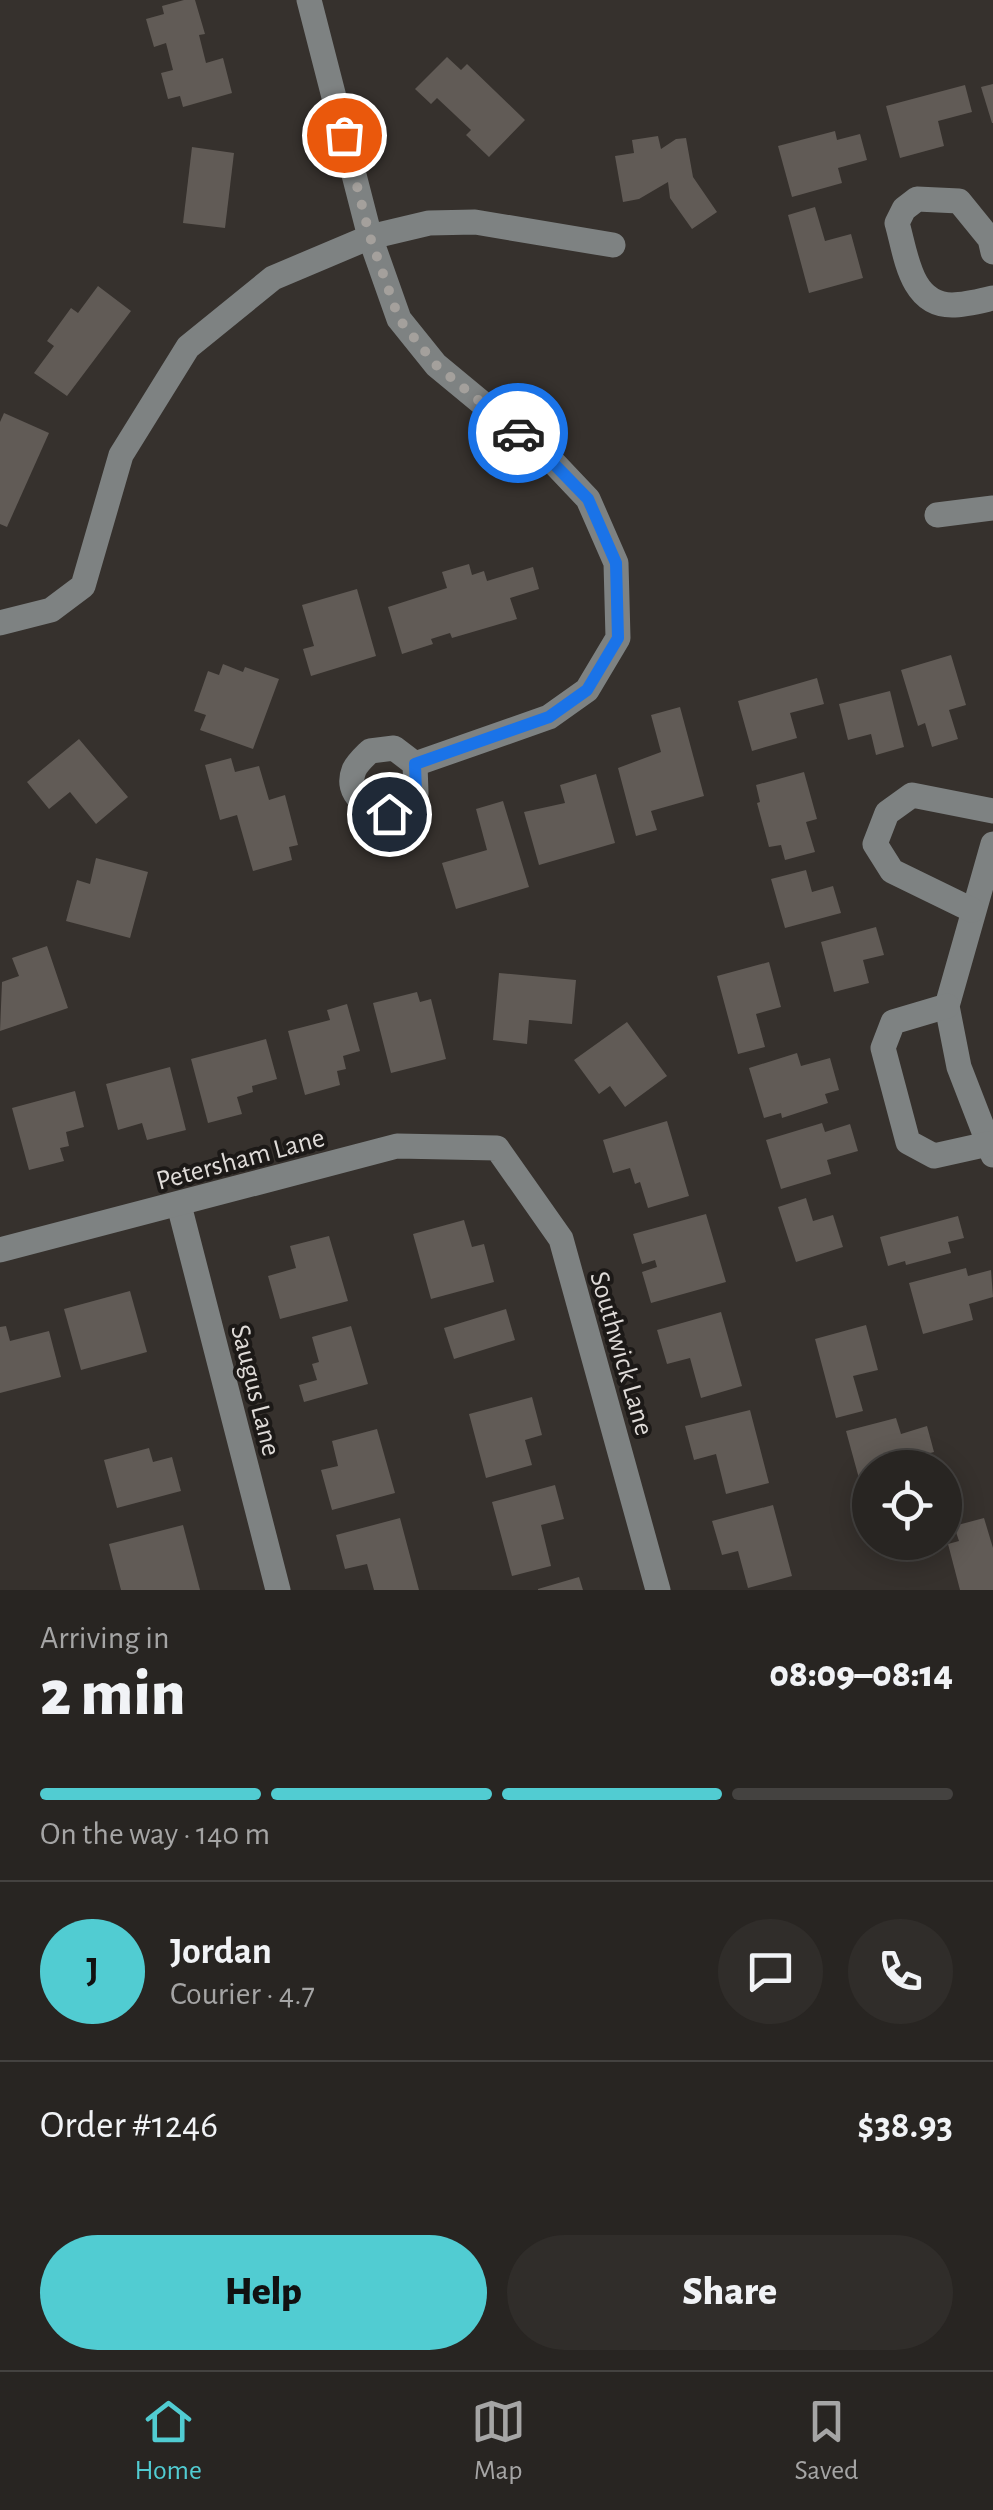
<!DOCTYPE html>
<html lang="en">
<head>
<meta charset="utf-8">
<style>
  body { margin:0; font-family:"Alegreya Sans",sans-serif; background:#302d2a; color:#f1f3f6; height:100vh; display:flex; flex-direction:column; font-size:38px; white-space:nowrap }
  * { box-sizing:border-box; margin:0 }
  p { font-size:32px; color:#a5a5a5 }
  .icon { flex:none; width:55px; height:55px; fill:none; stroke:currentColor; stroke-width:2; stroke-linecap:round; stroke-linejoin:round }
  .map { position:relative; height:1590px; overflow:hidden }
  .sheet { display:flex; flex-direction:column; background:#282522; flex:1 }
  .sheet>* { flex:none }
  .fabs { position:absolute; left:852px; top:1450px; display:grid; gap:20px }
  .fabs a { display:grid; place-items:center; width:110px; height:110px; border-radius:50%; background:#282522; box-shadow:0 5px 25px #0003,0 0 0 2px #444240; font-size:50px }
  .pin { position:absolute; display:grid; place-items:center; width:85px; height:85px; color:#fff; margin:-42px; border:5px solid #fff; border-radius:50%; box-shadow:0 2px 10px #0007 }
  .courier { position:absolute; display:grid; place-items:center; width:100px; height:100px; margin:-50px; border:8px solid #1a73e8; border-radius:50%; background:#fff; color:#222; box-shadow:0 2px 12px #0007 }
  .head em { font-style:normal; font-weight:800 }
  .head div { display:flex; flex-direction:column-reverse }
  .head { display:flex; align-items:center; justify-content:space-between; height:170px; padding:0 40px }
  h1 { font-size:65px; font-weight:800; line-height:75px }
  .bar { display:grid; grid-template-columns:repeat(4,1fr); gap:15px 10px; align-content:center; height:120px; padding:0 40px }
  .bar i { height:12px; border-radius:8px; background:#444240 }
  .bar .current { background:#51ccd2 }
  .bar p { grid-column:span 4 }
  .line { display:flex; align-items:center; gap:25px; padding:0 40px; border-top:2px solid #444240 }
  .line div { flex:1 }
  .round { display:grid; place-items:center; flex:none; width:105px; height:105px; border-radius:52px; background:#302d2a }
  .primary-button { display:flex; gap:20px; margin-top:auto; padding:20px 40px }
  .primary-button a { flex:1; height:115px; border-radius:60px; background:#51ccd2; color:#111; font-size:40px; font-weight:800; line-height:115px; text-align:center }
  .primary-button a+a { background:#302d2a; color:#f1f3f6 }
  .tab-bar { display:flex; justify-content:space-around; align-items:center; height:140px; border-top:2px solid #444240; background:#282522; font-size:28px; color:#a5a5a5 }
  .tab-bar a { display:grid; justify-items:center; gap:5px }
  .tab-bar .current { color:#51ccd2 }
  .map>svg:first-child { display:block }
  .building { fill:#615b56 }
  .lines { fill:none; stroke-linecap:round; stroke-linejoin:round }
  .minor { stroke:#7e8282; stroke-width:25 }
  .done { stroke:#a4a09c; stroke-width:10; stroke-dasharray:0 18 }
  .route { stroke:#1a73e8; stroke-width:12 }
  .labels { text-anchor:middle; stroke-width:8; stroke-linejoin:round; paint-order:stroke }
  .street-label { font-size:28px; fill:#dfdbd8; stroke:#1c1917 }
</style>
</head>
<body>
<div class="map">
<svg width="993" height="1590" viewBox="0 0 993 1590">
  <rect width="100%" height="100%" fill="#36312d"/>
  <g class="building">
    <polygon points="184,0 195,0 205,34 199,35 206,63 223,58 232,93 183,107 180,96 168,99 161,73 173,70 166,43 154,47 146,19 164,14 162,6"/>
    <polygon points="447,57 461,70 467,64 525,120 489,157 466,135 471,130 437,98 431,104 415,89"/>
    <polygon points="993,84 993,123 992,123 981,87"/>
    <polygon points="965,85 972,112 938,121 944,146 900,158 886,106"/>
    <polygon points="835,131 837,140 860,134 867,160 838,168 842,183 792,197 778,146"/>
    <polygon points="658,136 661,149 676,139 686,138 693,177 717,212 692,229 670,198 668,182 639,199 623,202 615,156 634,153 632,140"/>
    <polygon points="192,147 234,153 225,228 183,223"/>
    <polygon points="815,207 825,241 851,234 863,278 809,293 788,215"/>
    <polygon points="98,286 131,311 67,396 34,373 54,346 47,341 71,308 78,313"/>
    <polygon points="4,413 49,433 7,527 0,524 0,422"/>
    <polygon points="469,564 472,575 484,571 487,581 533,567 539,589 510,598 517,619 452,638 450,633 431,639 433,644 402,654 388,607 447,588 442,572"/>
    <polygon points="357,589 376,656 311,676 303,649 314,646 302,605"/>
    <polygon points="951,655 966,705 949,710 958,739 932,747 925,723 918,726 901,670"/>
    <polygon points="223,664 243,672 245,667 279,679 253,749 200,730 206,715 194,711 208,671 219,675"/>
    <polygon points="817,678 824,704 790,713 797,738 752,751 738,701"/>
    <polygon points="890,691 904,747 876,755 871,734 848,740 839,704"/>
    <polygon points="680,707 704,796 651,811 657,830 636,836 618,768 661,752 651,715"/>
    <polygon points="79,739 128,797 96,824 70,792 49,809 27,782"/>
    <polygon points="231,758 235,772 259,766 269,800 285,795 298,845 289,847 292,860 253,871 237,815 220,820 205,765"/>
    <polygon points="804,772 817,819 806,822 815,852 785,860 781,845 769,847 757,803 760,802 756,785"/>
    <polygon points="596,774 615,843 539,865 524,812 565,803 560,785"/>
    <polygon points="503,801 529,887 456,909 442,863 487,850 476,809"/>
    <polygon points="96,858 148,872 130,938 66,921 77,880 90,884"/>
    <polygon points="806,870 812,892 833,886 841,913 785,928 771,879"/>
    <polygon points="876,927 884,955 863,960 869,983 834,992 821,942"/>
    <polygon points="47,946 68,1008 0,1031 2,982 19,976 12,958"/>
    <polygon points="769,962 781,1007 756,1014 765,1047 738,1054 717,976"/>
    <polygon points="499,973 576,980 572,1024 529,1020 527,1044 493,1040"/>
    <polygon points="417,992 420,1002 431,999 446,1059 391,1073 373,1003"/>
    <polygon points="347,1004 360,1051 343,1056 346,1069 337,1071 340,1085 305,1095 288,1031 330,1020 327,1010"/>
    <polygon points="627,1022 667,1076 625,1107 610,1086 599,1094 574,1060"/>
    <polygon points="266,1039 277,1079 252,1086 253,1092 237,1097 242,1114 208,1123 191,1059"/>
    <polygon points="797,1053 801,1066 830,1058 839,1090 825,1094 828,1103 782,1118 781,1113 764,1118 749,1068"/>
    <polygon points="170,1067 186,1130 147,1140 142,1123 118,1130 106,1084"/>
    <polygon points="75,1091 84,1127 66,1132 69,1146 60,1148 64,1161 29,1170 12,1108"/>
    <polygon points="667,1121 689,1196 648,1208 640,1182 635,1184 630,1168 613,1173 603,1140"/>
    <polygon points="822,1123 825,1132 850,1124 858,1151 827,1160 831,1174 781,1189 766,1140"/>
    <polygon points="806,1198 813,1221 833,1215 843,1247 796,1262 778,1207"/>
    <polygon points="706,1214 726,1282 651,1303 642,1272 657,1267 655,1260 642,1264 633,1234"/>
    <polygon points="958,1216 964,1238 948,1242 951,1253 906,1265 905,1261 888,1266 880,1237"/>
    <polygon points="464,1220 472,1247 484,1244 494,1282 431,1299 413,1234"/>
    <polygon points="329,1236 348,1301 280,1319 268,1276 296,1268 290,1246"/>
    <polygon points="966,1268 968,1276 991,1270 993,1297 969,1304 973,1320 923,1334 909,1283"/>
    <polygon points="130,1291 147,1352 81,1370 64,1309"/>
    <polygon points="506,1309 515,1340 454,1359 444,1328"/>
    <polygon points="721,1312 742,1386 701,1398 690,1358 667,1364 657,1330"/>
    <polygon points="866,1325 878,1370 853,1376 863,1411 836,1418 815,1339"/>
    <polygon points="6,1326 10,1341 49,1331 61,1377 0,1393 0,1327"/>
    <polygon points="351,1326 368,1384 304,1402 299,1385 317,1380 312,1364 319,1362 312,1337"/>
    <polygon points="532,1397 542,1435 525,1440 532,1465 486,1478 469,1414"/>
    <polygon points="750,1410 769,1483 726,1494 716,1454 694,1460 685,1426"/>
    <polygon points="896,1418 901,1434 927,1426 934,1452 915,1457 917,1466 912,1468 870,1468 870,1479 860,1482 846,1431"/>
    <polygon points="377,1429 395,1493 332,1510 321,1470 338,1466 332,1441"/>
    <polygon points="149,1448 153,1462 172,1457 181,1491 117,1508 104,1460"/>
    <polygon points="555,1485 564,1519 541,1525 551,1566 512,1576 492,1502"/>
    <polygon points="773,1505 792,1576 748,1588 738,1551 722,1555 712,1521"/>
    <polygon points="400,1518 419,1590 374,1590 367,1564 345,1569 336,1535"/>
    <polygon points="984,1518 993,1548 993,1590 960,1590 948,1544 959,1541 954,1526"/>
    <polygon points="183,1525 200,1590 121,1590 109,1544"/>
    <polygon points="579,1577 583,1590 538,1590 538,1589"/>
  </g>
  <g class="lines">
    <g class="minor">
      <path d="M 309,0 L 370,237 L 399,319 L 436,365 L 552,461 L 588,499 L 616,563 L 618,638 L 587,690 L 549,717 L 415,764 L 394,748 L 370,751 C 365,756 357,763 354,770 C 344,795 369,809 389,813 L 416,794 L 415,764"/>
      <path d="M 993,252 L 990,239 L 959,201 L 917,199 L 904,209 L 897,223 C 906,254 910,305 952,305 C 965,305 980,301 993,298"/>
      <polyline points="937,515 993,508"/>
      <polyline points="0,623 51,610 83,586 121,455 188,347 273,278 370,237 429,223 475,222 613,245"/>
      <polyline points="993,844 947,1006 959,1067 993,1155"/>
      <polyline points="972,910 892,871 875,844 887,813 912,795 993,811"/>
      <polyline points="947,1006 893,1022 883,1048 908,1142 934,1156 988,1144"/>
      <polyline points="179,1205 278,1590"/>
      <polyline points="0,1250 397,1146 497,1148 561,1239 658,1590"/>
    </g>
  </g>
  <g class="lines">
    <polyline class="done" points="344,135 370,237 399,319 436,365 518,433"/>
    <polyline class="route" points="389,814 416,794 415,764 549,717 587,690 618,638 616,563 588,499 552,462 518,433"/>
  </g>
  <g class="labels">
    <g class="street-label">
      <text transform="translate(240 1158) rotate(-15)" y="10">Petersham Lane</text>
      <text transform="translate(623 1353) rotate(74)" y="10">Southwick Lane</text>
      <text transform="translate(257 1390) rotate(76)" y="10">Saugus Lane</text>
    </g>
  </g>
</svg>
<div class="fabs">
<a><svg class="icon" aria-label="locate" viewBox="0 0 24 24"><circle cx="12" cy="12" r="6"/><path d="M12 2v4M12 18v4M2 12h4M18 12h4"/></svg></a>
</div>
<div class="pin" style="left:344px;top:135px;background:#ea580c"><svg class="icon" aria-label="bag" viewBox="0 0 24 24"><path d="M5 8h14l-1 12H6zM9 8a3 3 0 0 1 6 0"/></svg></div>
<div class="pin" style="left:389px;top:814px;background:#1f2937"><svg class="icon" aria-label="home" viewBox="0 0 24 24"><path d="M3 11l9-7 9 7M6 9v11h12V9"/></svg></div>
<div class="courier" style="left:518px;top:433px"><svg class="icon" aria-label="car" viewBox="0 0 24 24"><path d="M5 17H2v-5l4-1 3-4h7l3 4 3 1v5h-3M9 17h6M6 11h13"/><circle cx="7" cy="17" r="2"/><circle cx="17" cy="17" r="2"/></svg></div>
</div>
<section class="sheet">
<div class="head"><div><h1>2 min</h1><p>Arriving in</p></div><em>08:09–08:14</em></div>
<div class="bar"><i class="current"></i><i class="current"></i><i class="current"></i><i></i><p>On the way · 140 m</p></div>
<div class="line" style="height:180px"><b class="round" style="background:#51ccd2;color:#111">J</b><div><b>Jordan</b><p>Courier · 4.7</p></div><a class="round"><svg class="icon" aria-label="chat" viewBox="0 0 24 24"><path d="M4 5h16v11H9l-5 4z"/></svg></a><a class="round"><svg class="icon" aria-label="phone" viewBox="0 0 24 24"><path d="M5 4h4l2 5-3 2q2 4 5 5l2-3 5 2v4C11 20 4 13 5 4z"/></svg></a></div>
<div class="line" style="height:130px"><div>Order #1246</div><b>$38.93</b></div>
<div class="primary-button"><a>Help</a><a>Share</a></div>
</section>
<nav class="tab-bar">
<a class="current"><svg class="icon" aria-label="home" viewBox="0 0 24 24"><path d="M3 11l9-7 9 7M6 9v11h12V9"/></svg>Home</a>
<a><svg class="icon" aria-label="map" viewBox="0 0 24 24"><path d="M3 6l6-2 6 2 6-2v14l-6 2-6-2-6 2zM9 4v14M15 6v14"/></svg>Map</a>
<a><svg class="icon" aria-label="saved" viewBox="0 0 24 24"><path d="M7 4h10v16l-5-4-5 4z"/></svg>Saved</a>
</nav>
</body>
</html>
